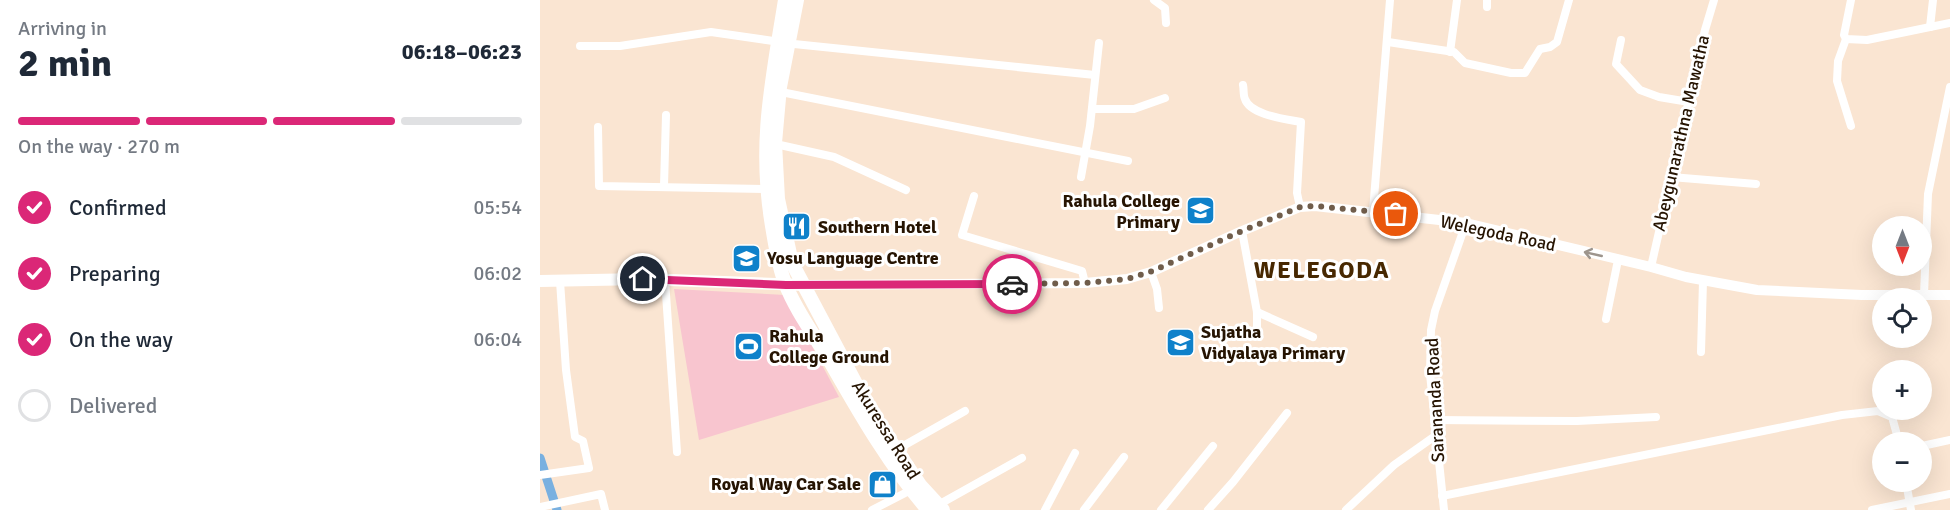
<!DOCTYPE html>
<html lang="en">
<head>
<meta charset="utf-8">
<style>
  body { margin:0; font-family:Signika,sans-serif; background:#f2f2f3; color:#1f2937; height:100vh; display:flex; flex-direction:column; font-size:22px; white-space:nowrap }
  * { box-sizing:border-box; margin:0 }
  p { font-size:20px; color:#747a83 }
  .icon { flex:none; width:33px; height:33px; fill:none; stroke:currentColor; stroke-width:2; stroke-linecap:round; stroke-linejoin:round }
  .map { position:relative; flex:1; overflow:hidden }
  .sheet { display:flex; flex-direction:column; background:#fff; width:540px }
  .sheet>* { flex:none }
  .needle { width:39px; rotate:180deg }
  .controls { position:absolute; left:1332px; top:216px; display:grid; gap:12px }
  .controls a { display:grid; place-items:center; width:60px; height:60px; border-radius:50%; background:#fff; box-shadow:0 6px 24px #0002; font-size:30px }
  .pin { position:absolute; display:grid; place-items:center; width:51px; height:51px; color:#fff; margin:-26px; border:3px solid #fff; border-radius:50%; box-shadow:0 2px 6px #0007 }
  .courier { position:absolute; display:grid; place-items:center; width:60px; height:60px; margin:-30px; border:4px solid #db2777; border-radius:50%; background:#fff; color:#222; box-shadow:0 2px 8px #0007 }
  .overview em { font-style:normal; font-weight:700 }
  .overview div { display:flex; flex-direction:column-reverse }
  .overview { display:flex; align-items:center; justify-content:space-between; height:102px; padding:0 18px }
  h1 { font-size:39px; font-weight:700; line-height:45px }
  .bar { display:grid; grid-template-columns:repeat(4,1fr); gap:9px 6px; align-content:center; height:72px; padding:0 18px }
  .bar i { height:8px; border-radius:4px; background:#e0e1e3 }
  .bar .selected { background:#db2777 }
  .bar p { grid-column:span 4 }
  ol { padding:0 18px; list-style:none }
  li { display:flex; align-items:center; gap:18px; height:66px }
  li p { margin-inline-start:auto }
  li .icon { padding:6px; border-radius:50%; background:#db2777; color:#fff; stroke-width:4 }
  li:last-child { color:#747a83 }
  li i { width:33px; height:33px; border:3px solid #e0e1e3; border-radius:50% }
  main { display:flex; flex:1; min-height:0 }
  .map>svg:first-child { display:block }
  .green { fill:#f8c5cf }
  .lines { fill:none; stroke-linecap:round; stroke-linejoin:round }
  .canal { stroke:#79b0e0; stroke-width:9 }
  .minor { stroke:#fff; stroke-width:8 }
  .tertiary { stroke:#fff; stroke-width:10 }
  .secondary { stroke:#fff; stroke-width:12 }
  .trunk { stroke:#fff; stroke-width:14 }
  .oneway { stroke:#9d958d }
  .done { stroke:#705d4b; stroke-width:6; stroke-dasharray:0 10.8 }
  .route { stroke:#db2777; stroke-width:8 }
  .labels { text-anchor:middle; stroke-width:6; stroke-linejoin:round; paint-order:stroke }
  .street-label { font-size:18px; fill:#261402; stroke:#fff }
  .poi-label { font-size:18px; font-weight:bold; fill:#261402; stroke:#fff; text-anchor:start }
  .district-label { font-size:24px; font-weight:bold; letter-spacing:1.5px; fill:#472801; stroke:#fff }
</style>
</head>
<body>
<main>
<section class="sheet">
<div class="overview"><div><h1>2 min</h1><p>Arriving in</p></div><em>06:18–06:23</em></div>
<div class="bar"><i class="selected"></i><i class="selected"></i><i class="selected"></i><i></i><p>On the way · 270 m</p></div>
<ol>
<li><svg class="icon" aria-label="check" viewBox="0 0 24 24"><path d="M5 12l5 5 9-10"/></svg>Confirmed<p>05:54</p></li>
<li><svg class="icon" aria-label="check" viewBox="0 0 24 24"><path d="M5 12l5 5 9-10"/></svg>Preparing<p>06:02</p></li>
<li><svg class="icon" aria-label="check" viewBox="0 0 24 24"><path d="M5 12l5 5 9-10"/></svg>On the way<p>06:04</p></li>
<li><i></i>Delivered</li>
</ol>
</section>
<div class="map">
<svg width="1410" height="510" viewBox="0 0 1410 510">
  <rect width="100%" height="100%" fill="#fae5d2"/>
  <polygon class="green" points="134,289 245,295 299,397 159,440"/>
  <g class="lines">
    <polyline class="canal" points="0,458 17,510"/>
    <g class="minor">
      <polyline points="614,0 625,8 626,23"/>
      <polyline points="1311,0 1304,35 1306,39 1327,40 1410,23"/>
      <polyline points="947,7 947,0"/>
      <polyline points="1390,27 1393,0"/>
      <polyline points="1306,39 1298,61 1297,81 1311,126"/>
      <polyline points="1081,40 1076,64 1100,90 1119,97 1149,102"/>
      <polyline points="848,42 914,52 925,63 971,73 985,73 1000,49 1010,47 1017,42 1029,0"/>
      <polyline points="40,46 80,46 171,32 254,44 555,75"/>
      <polyline points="910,52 917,0"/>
      <path d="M 703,85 C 704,89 703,95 705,99 C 710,115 746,119 761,122 L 757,193 L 760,207"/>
      <polyline points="236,91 588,161"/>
      <polyline points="552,109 594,109 625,98"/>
      <polyline points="58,127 59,186 227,189"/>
      <polyline points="231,143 294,157 366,190"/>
      <polyline points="541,177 550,126 559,43"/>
      <polyline points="1131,177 1216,184"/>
      <polyline points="124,186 126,115"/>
      <polyline points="434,196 422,235 542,271 545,283"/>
      <polyline points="833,211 850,0"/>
      <polyline points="702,231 717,312 717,332"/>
      <polyline points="1111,267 1165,30 1174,0"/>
      <polyline points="611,272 617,289 619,308"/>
      <polyline points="125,280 137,452"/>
      <polyline points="1384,295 1388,194 1410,87"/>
      <polyline points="717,312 773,337"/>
      <polyline points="1066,319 1078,260"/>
      <polyline points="1161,352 1163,281"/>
      <polyline points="894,420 1037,421 1116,417"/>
      <polyline points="1382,446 1410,440"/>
      <polyline points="356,450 425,411"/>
      <polyline points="0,475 49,468 43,441 35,437 26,370 20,281"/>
      <polyline points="1366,482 1371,510"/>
      <polyline points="902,496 1302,415 1338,411 1352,417 1359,442"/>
      <polyline points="398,505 482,458"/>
      <polyline points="0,507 61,494 65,510"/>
      <polyline points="332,510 371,490"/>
      <polyline points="505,510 535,453"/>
      <polyline points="544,510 584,457"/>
      <polyline points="621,510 673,446"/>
      <polyline points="668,510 693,482 747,413"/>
      <polyline points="806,510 854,465 895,436"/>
      <polyline points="904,510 890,374 891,330 895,311 926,223"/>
      <polyline points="1332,510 1410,494"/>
    </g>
    <polyline class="tertiary" points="264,285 545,283 587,279 611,272 702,231 760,207 775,206 926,223 1111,267 1146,277 1217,290 1322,295 1410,295"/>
    <polyline class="secondary" points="0,281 103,279 264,285"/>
    <g class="trunk">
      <path d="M 245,0 C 232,81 218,143 232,226 C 235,245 238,265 245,283 C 257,314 279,341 295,370 C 323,419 351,467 388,510"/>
      <polyline points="257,0 240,87 235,143 238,199 252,263 331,412 380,485 403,510"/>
    </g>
  </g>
  <defs><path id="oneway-shaft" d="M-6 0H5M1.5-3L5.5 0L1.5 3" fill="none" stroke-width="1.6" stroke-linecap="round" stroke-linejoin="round" transform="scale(1.5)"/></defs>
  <use class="oneway" href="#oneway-shaft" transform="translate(1053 254) rotate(-167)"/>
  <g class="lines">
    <polyline class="done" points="472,284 545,283 587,279 610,272 702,231 760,207 775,206 856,214"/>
    <polyline class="route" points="103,279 246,285 472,284"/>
  </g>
  <defs>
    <symbol id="school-square" viewBox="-11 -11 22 22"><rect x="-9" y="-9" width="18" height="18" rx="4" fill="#0f81ca" stroke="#fff"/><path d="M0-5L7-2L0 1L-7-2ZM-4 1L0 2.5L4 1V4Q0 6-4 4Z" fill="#fff"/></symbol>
    <symbol id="restaurant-square" viewBox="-11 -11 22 22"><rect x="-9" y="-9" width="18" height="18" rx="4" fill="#0f81ca" stroke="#fff"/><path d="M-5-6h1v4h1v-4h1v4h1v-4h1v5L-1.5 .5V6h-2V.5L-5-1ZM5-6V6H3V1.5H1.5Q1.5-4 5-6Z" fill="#fff"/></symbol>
    <symbol id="stadium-square" viewBox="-11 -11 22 22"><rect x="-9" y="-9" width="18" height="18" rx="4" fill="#0f81ca" stroke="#fff"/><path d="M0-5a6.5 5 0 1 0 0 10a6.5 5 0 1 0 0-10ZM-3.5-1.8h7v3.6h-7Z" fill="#fff"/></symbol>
    <symbol id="shop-square" viewBox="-11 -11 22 22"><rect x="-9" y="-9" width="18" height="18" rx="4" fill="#0f81ca" stroke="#fff"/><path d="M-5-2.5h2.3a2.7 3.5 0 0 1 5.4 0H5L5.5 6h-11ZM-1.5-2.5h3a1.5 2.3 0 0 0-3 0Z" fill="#fff"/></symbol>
  </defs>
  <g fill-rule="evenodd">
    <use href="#school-square" x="644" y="194" width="33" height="33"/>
    <use href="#restaurant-square" x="240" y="210" width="33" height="33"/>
    <use href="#school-square" x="190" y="242" width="33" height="33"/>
    <use href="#school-square" x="624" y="326" width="33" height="33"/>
    <use href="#stadium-square" x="192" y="330" width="33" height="33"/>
    <use href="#shop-square" x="326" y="468" width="33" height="33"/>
  </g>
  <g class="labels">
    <g class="street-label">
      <text transform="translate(1141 133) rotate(-77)" y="6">Abeygunarathna Mawatha</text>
      <text transform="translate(958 233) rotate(12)" y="6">Welegoda Road</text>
      <text transform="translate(895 400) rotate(-93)" y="6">Sarananda Road</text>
      <text transform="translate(346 430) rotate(58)" y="6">Akuressa Road</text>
    </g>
    <g class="poi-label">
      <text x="640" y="207" text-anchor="end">Rahula College<tspan x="640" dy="21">Primary</tspan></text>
      <text x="278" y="233">Southern Hotel</text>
      <text x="227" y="264">Yosu Language Centre</text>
      <text x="661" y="338">Sujatha<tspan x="661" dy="21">Vidyalaya Primary</tspan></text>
      <text x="229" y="342">Rahula<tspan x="229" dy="21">College Ground</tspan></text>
      <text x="321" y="490" text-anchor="end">Royal Way Car Sale</text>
    </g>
    <g class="district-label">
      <text x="782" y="278">WELEGODA</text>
    </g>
  </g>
</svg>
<div class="controls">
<a><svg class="needle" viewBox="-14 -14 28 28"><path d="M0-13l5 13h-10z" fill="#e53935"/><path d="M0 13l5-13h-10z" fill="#747a83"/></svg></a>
<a><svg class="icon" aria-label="locate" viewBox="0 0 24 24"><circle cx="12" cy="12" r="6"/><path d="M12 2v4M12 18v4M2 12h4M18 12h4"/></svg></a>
<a>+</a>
<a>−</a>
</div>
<div class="pin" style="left:856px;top:214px;background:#ea580c"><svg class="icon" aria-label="bag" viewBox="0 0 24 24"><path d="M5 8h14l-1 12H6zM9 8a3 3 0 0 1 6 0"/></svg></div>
<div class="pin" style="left:103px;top:279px;background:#1f2937"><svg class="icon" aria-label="home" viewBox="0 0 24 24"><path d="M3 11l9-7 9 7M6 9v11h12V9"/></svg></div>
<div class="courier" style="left:472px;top:284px"><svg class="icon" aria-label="car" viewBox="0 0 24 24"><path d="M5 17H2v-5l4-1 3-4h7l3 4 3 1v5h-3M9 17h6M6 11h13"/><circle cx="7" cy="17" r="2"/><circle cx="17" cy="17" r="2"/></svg></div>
</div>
</main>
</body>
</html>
